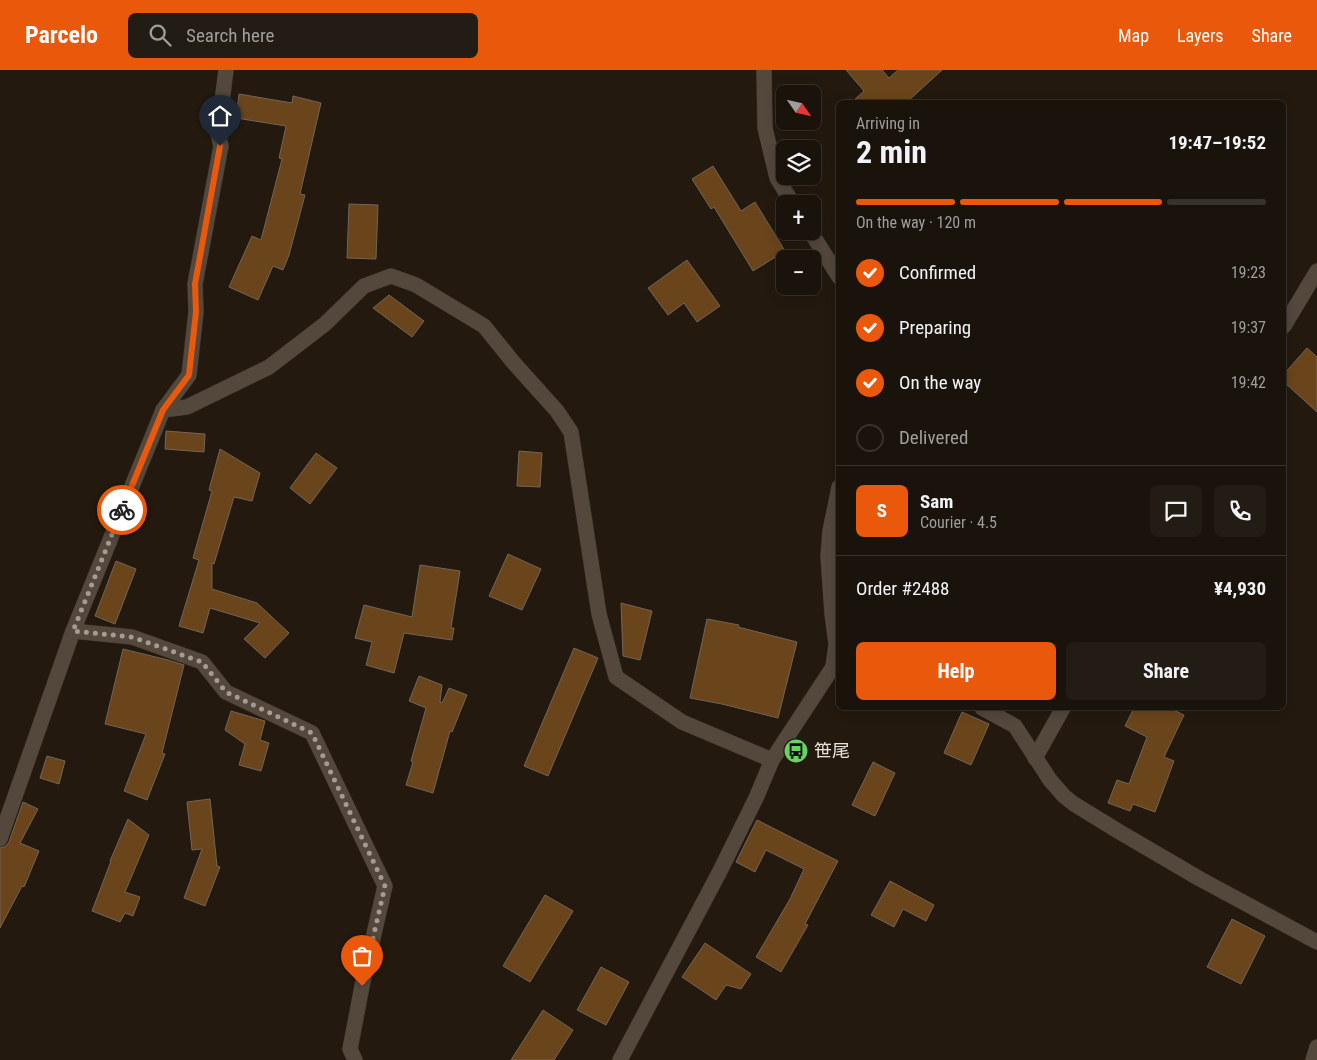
<!DOCTYPE html>
<html lang="en">
<head>
<meta charset="utf-8">
<style>
  body { margin:0; font-family:"Roboto Condensed","Noto Sans JP",sans-serif; background:#231c14; color:#f1f3f6; height:100vh; display:flex; flex-direction:column; font-size:19px; white-space:nowrap }
  * { box-sizing:border-box; margin:0 }
  p { font-size:16px; color:#9f9e9d }
  .icon { flex:none; width:28px; height:28px; fill:none; stroke:currentColor; stroke-width:2; stroke-linecap:round; stroke-linejoin:round }
  .map { position:relative; flex:1; overflow:hidden }
  .sheet { position:absolute; left:836px; top:30px; width:450px; height:610px; display:flex; flex-direction:column; background:#1a130b; border-radius:8px; box-shadow:0 2px 12px #0003,0 0 0 1px #38322c }
  .sheet>* { flex:none }
  .needle { width:32px; rotate:124deg }
  .buttons { position:absolute; left:776px; top:15px; display:grid; gap:10px }
  .buttons a { display:grid; place-items:center; width:45px; height:45px; border-radius:8px; background:#1a130b; box-shadow:0 2px 12px #0003,0 0 0 1px #38322c; font-size:25px }
  .pin { position:absolute; display:grid; place-items:center; width:42px; height:42px; color:#fff; margin:-51px -21px; border-radius:50% 50% 50% 0; rotate:-45deg; box-shadow:0 0 5px #0007 }
  .pin .icon { rotate:45deg }
  .courier { position:absolute; display:grid; place-items:center; width:50px; height:50px; margin:-25px; border:4px solid #ea580c; border-radius:50%; background:#fff; color:#222; box-shadow:0 1px 6px #0007 }
  .head em { font-style:normal; font-weight:700 }
  .head div { display:flex; flex-direction:column-reverse }
  .head { display:flex; align-items:center; justify-content:space-between; height:85px; padding:0 20px }
  h1 { font-size:32px; font-weight:700; line-height:38px }
  .bar { display:grid; grid-template-columns:repeat(4,1fr); gap:8px 5px; align-content:center; height:60px; padding:0 20px }
  .bar i { height:6px; border-radius:4px; background:#38322c }
  .bar .current { background:#ea580c }
  .bar p { grid-column:span 4 }
  .line { display:flex; align-items:center; gap:12px; padding:0 20px; border-top:1px solid #38322c }
  .line div { flex:1 }
  .round { display:grid; place-items:center; flex:none; width:52px; height:52px; border-radius:8px; background:#231c14 }
  ol { padding:0 20px; list-style:none }
  li { display:flex; align-items:center; gap:15px; height:55px }
  li p { margin-inline-start:auto }
  li .icon { padding:5px; border-radius:50%; background:#ea580c; color:#fff; stroke-width:4 }
  li:last-child { color:#9f9e9d }
  li i { width:28px; height:28px; border:2px solid #38322c; border-radius:50% }
  .button { display:flex; gap:10px; margin-top:auto; padding:10px 20px }
  .button a { flex:1; height:58px; border-radius:8px; background:#ea580c; color:#fff; font-size:20px; font-weight:700; line-height:58px; text-align:center }
  .button a+a { background:#231c14; color:#f1f3f6 }
  header { display:flex; align-items:center; gap:30px; box-sizing:border-box; height:70px; padding:0 25px; background:#ea580c; color:#fff }
  header strong { font-size:24px }
  nav { display:flex; gap:28px; margin-inline-start:auto; font-size:18px }
  .search { width:350px; height:45px; background:#231c14; display:flex; align-items:center; gap:12px; box-sizing:border-box; padding:0 18px; border-radius:8px; color:#9f9e9d; font-size:19px }
  .map>svg:first-child { display:block }
  .building { fill:#6a451b; stroke:#716559 }
  .lines { fill:none; stroke-linecap:round; stroke-linejoin:round }
  .street-casing { stroke:#38312d; stroke-width:16 }
  .secondary-casing { stroke:#38312d; stroke-width:16 }
  .street { stroke:#54483d; stroke-width:15 }
  .secondary { stroke:#54483d; stroke-width:15 }
  .done { stroke:#a49c94; stroke-width:5; stroke-dasharray:0 9 }
  .route { stroke:#ea580c; stroke-width:6 }
  .labels { text-anchor:middle; stroke-width:4; stroke-linejoin:round; paint-order:stroke }
  .poi-label { font-size:18px; fill:#e9e2db; stroke:#23190f; text-anchor:start }
</style>
</head>
<body>
<header>
<strong>Parcelo</strong>
<div class="search"><svg class="icon" aria-label="search" viewBox="0 0 24 24"><circle cx="10" cy="10" r="6"/><path d="M15 15l6 6"/></svg>Search here</div>
<nav><a>Map</a><a>Layers</a><a>Share</a></nav>
</header>
<div class="map">
<svg width="1317" height="990" viewBox="0 0 1317 990">
  <rect width="100%" height="100%" fill="#23190f"/>
  <g class="building">
    <polygon points="846,0 882,0 889,8 898,0 942,0 907,32 852,32 864,21"/>
    <polygon points="239,24 292,33 293,26 321,33 300,124 305,125 289,185 283,200 273,196 258,230 229,217 252,166 261,170 282,89 279,88 286,56 236,48"/>
    <polygon points="713,96 741,141 755,132 785,181 753,201 714,137 711,139 692,109"/>
    <polygon points="349,134 378,135 376,189 347,188"/>
    <polygon points="687,190 720,236 697,252 684,233 668,245 648,218"/>
    <polygon points="389,225 424,251 412,267 373,238"/>
    <polygon points="1307,278 1317,287 1317,342 1284,312 1284,304"/>
    <polygon points="166,361 205,364 204,382 165,379"/>
    <polygon points="220,379 260,403 252,431 234,427 214,494 212,493 212,519 257,533 289,563 265,588 244,569 260,553 210,538 203,563 179,556 199,490 193,488 212,421 209,420"/>
    <polygon points="519,381 542,383 540,417 517,416"/>
    <polygon points="316,383 337,398 310,434 290,418"/>
    <polygon points="508,484 541,499 522,540 489,526"/>
    <polygon points="116,491 136,499 115,554 95,546"/>
    <polygon points="420,495 460,501 451,558 454,558 452,570 404,563 394,603 366,595 372,572 355,568 364,535 412,547"/>
    <polygon points="621,533 652,541 640,590 623,586"/>
    <polygon points="707,549 739,555 738,557 797,572 778,648 722,634 690,628"/>
    <polygon points="574,578 598,588 548,706 524,696"/>
    <polygon points="123,579 168,590 184,595 162,683 165,684 147,730 124,721 146,664 105,654"/>
    <polygon points="419,606 442,615 440,632 442,633 449,618 467,625 452,662 450,661 433,723 406,715 413,692 411,691 426,638 409,631"/>
    <polygon points="1134,638 1169,638 1184,645 1164,687 1174,691 1155,742 1133,734 1130,741 1108,733 1117,710 1129,714 1147,667 1125,656"/>
    <polygon points="231,641 265,651 260,670 269,673 261,701 239,695 245,674 225,660"/>
    <polygon points="962,642 989,654 971,695 944,683"/>
    <polygon points="47,686 65,691 59,714 40,708"/>
    <polygon points="873,692 895,703 875,746 852,735"/>
    <polygon points="210,729 217,796 220,797 205,836 184,828 202,779 192,780 187,732"/>
    <polygon points="23,732 38,739 20,773 39,781 24,817 22,816 0,858 0,778 6,776 9,772"/>
    <polygon points="128,749 149,765 125,822 140,827 133,846 125,843 120,852 92,841 111,791 110,791"/>
    <polygon points="757,750 838,791 805,854 808,855 781,902 756,887 790,829 804,799 766,780 755,802 736,792"/>
    <polygon points="890,811 934,835 926,851 903,839 894,857 871,845"/>
    <polygon points="545,825 573,841 530,912 503,896"/>
    <polygon points="1232,849 1265,866 1241,914 1207,897"/>
    <polygon points="705,873 751,904 741,919 726,915 716,930 682,907"/>
    <polygon points="601,897 629,912 606,955 577,940"/>
    <polygon points="543,940 573,960 554,990 511,990"/>
  </g>
  <g class="lines">
    <defs>
      <g id="street">
        <polyline points="764,0 765,58 777,108 793,134"/>
        <polyline points="810,161 839,207"/>
        <polyline points="1284,256 1317,201"/>
        <polyline points="163,340 187,337 269,297 325,254 364,216 391,206 416,215 484,256 513,292 557,341 571,362 599,544 616,607 682,652 772,690"/>
        <polyline points="73,561 132,567 202,592 226,622 312,663 385,816 362,916 350,979 355,990"/>
        <polyline points="982,638 1015,656 1050,710 1064,726 1074,734 1118,761 1200,809 1317,872"/>
        <polyline points="1035,688 1063,638"/>
        <polyline points="0,769 73,561 163,340 189,305 196,242 195,214 221,76 218,64 226,0"/>
        <polyline points="620,990 720,801 756,728 772,690 833,597 836,574 832,543 828,486 830,461 839,417"/>
      </g>
      <polyline id="secondary" points="1313,990 1317,977"/>
    </defs>
    <use href="#street" class="street-casing"/>
    <use href="#secondary" class="secondary-casing"/>
    <use href="#street" class="street"/>
    <use href="#secondary" class="secondary"/>
  </g>
  <g class="lines">
    <polyline class="done" points="122,440 73,561 132,567 202,592 226,622 312,663 385,816 362,916"/>
    <polyline class="route" points="122,440 163,340 189,305 196,242 195,214 220,76"/>
  </g>
  <defs>
    <symbol id="bus-disc" viewBox="-11 -11 22 22"><circle r="9.5" fill="#6ad363" stroke="#23190f"/><path d="M-5-6H5V4H4V6H2V4H-2V6H-4V4H-5ZM-3.5-4V0h7V-4ZM-3.5 1.2v1.5H-2V1.2ZM2 1.2v1.5H3.5V1.2Z" fill="#111"/></symbol>
  </defs>
  <g fill-rule="evenodd">
    <use href="#bus-disc" x="782" y="667" width="28" height="28"/>
  </g>
  <g class="labels">
    <g class="poi-label">
      <text x="814" y="687">笹尾</text>
    </g>
  </g>
</svg>
<div class="buttons">
<a><svg class="needle" viewBox="-14 -14 28 28"><path d="M0-13l5 13h-10z" fill="#e53935"/><path d="M0 13l5-13h-10z" fill="#9f9e9d"/></svg></a>
<a><svg class="icon" aria-label="layers" viewBox="0 0 24 24"><path d="M12 4l9 5-9 5-9-5zM3 14l9 5 9-5"/></svg></a>
<a>+</a>
<a>−</a>
</div>
<div class="pin" style="left:362px;top:916px;background:#ea580c"><svg class="icon" aria-label="bag" viewBox="0 0 24 24"><path d="M5 8h14l-1 12H6zM9 8a3 3 0 0 1 6 0"/></svg></div>
<div class="pin" style="left:220px;top:76px;background:#1f2937"><svg class="icon" aria-label="home" viewBox="0 0 24 24"><path d="M3 11l9-7 9 7M6 9v11h12V9"/></svg></div>
<div class="courier" style="left:122px;top:440px"><svg class="icon" aria-label="bike" viewBox="0 0 24 24"><circle cx="6" cy="16" r="4"/><circle cx="18" cy="16" r="4"/><path d="M6 16l4-8h5l3 8M10 8l3 8H6M13 5h3"/></svg></div>
<section class="sheet">
<div class="head"><div><h1>2 min</h1><p>Arriving in</p></div><em>19:47–19:52</em></div>
<div class="bar"><i class="current"></i><i class="current"></i><i class="current"></i><i></i><p>On the way · 120 m</p></div>
<ol>
<li><svg class="icon" aria-label="check" viewBox="0 0 24 24"><path d="M5 12l5 5 9-10"/></svg>Confirmed<p>19:23</p></li>
<li><svg class="icon" aria-label="check" viewBox="0 0 24 24"><path d="M5 12l5 5 9-10"/></svg>Preparing<p>19:37</p></li>
<li><svg class="icon" aria-label="check" viewBox="0 0 24 24"><path d="M5 12l5 5 9-10"/></svg>On the way<p>19:42</p></li>
<li><i></i>Delivered</li>
</ol>
<div class="line" style="height:90px"><b class="round" style="background:#ea580c;color:#fff">S</b><div><b>Sam</b><p>Courier · 4.5</p></div><a class="round"><svg class="icon" aria-label="chat" viewBox="0 0 24 24"><path d="M4 5h16v11H9l-5 4z"/></svg></a><a class="round"><svg class="icon" aria-label="phone" viewBox="0 0 24 24"><path d="M5 4h4l2 5-3 2q2 4 5 5l2-3 5 2v4C11 20 4 13 5 4z"/></svg></a></div>
<div class="line" style="height:65px"><div>Order #2488</div><b>¥4,930</b></div>
<div class="button"><a>Help</a><a>Share</a></div>
</section>
</div>
</body>
</html>
